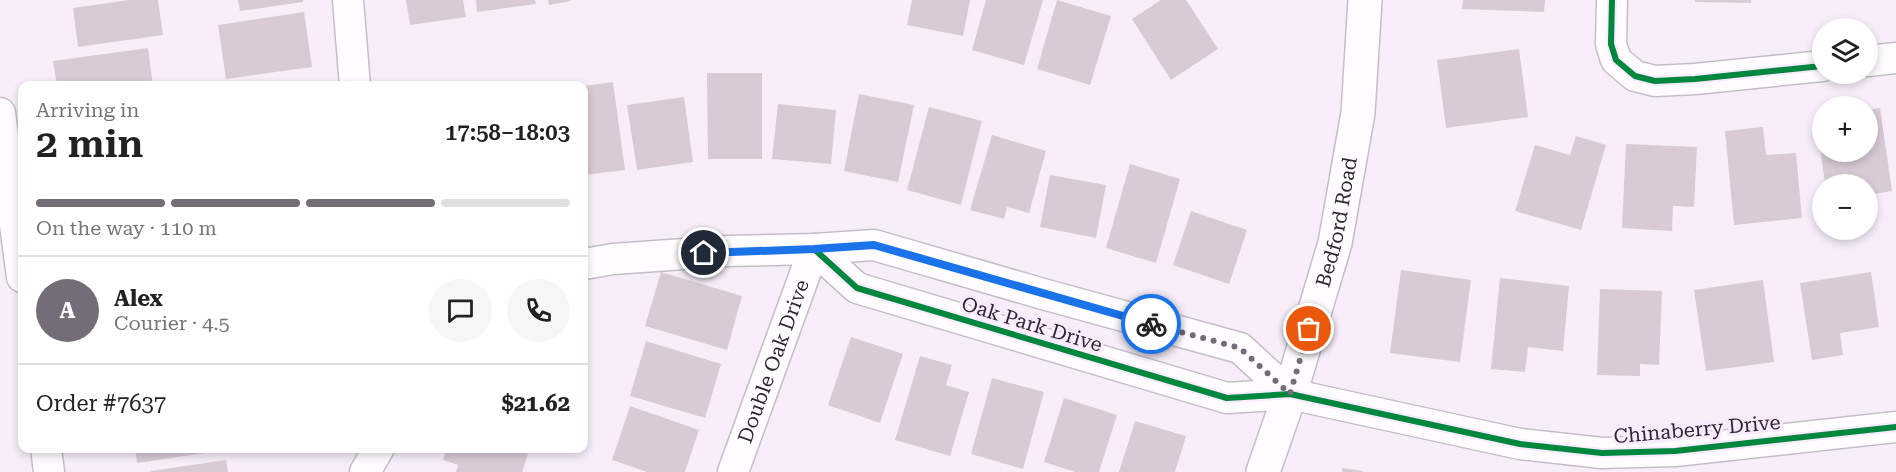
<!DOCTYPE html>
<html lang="en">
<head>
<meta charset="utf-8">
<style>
  body { margin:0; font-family:"Roboto Serif",serif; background:#f6f6f6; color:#222; height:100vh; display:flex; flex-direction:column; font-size:22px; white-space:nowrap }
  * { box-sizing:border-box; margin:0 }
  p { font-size:20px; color:#767676 }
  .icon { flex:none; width:33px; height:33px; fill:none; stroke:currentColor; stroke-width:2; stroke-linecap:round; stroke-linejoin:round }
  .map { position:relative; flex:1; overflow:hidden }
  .drawer { position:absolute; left:18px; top:81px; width:570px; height:372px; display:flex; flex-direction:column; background:#fff; border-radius:12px; box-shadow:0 3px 9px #0003 }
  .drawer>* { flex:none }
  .tools { position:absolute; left:1812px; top:18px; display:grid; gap:12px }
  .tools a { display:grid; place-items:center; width:66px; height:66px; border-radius:50%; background:#fff; box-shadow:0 3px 9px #0003; font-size:30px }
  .pin { position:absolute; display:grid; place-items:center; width:51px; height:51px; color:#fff; margin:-26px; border:3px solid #fff; border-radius:50%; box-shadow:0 2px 6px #0007 }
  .courier { position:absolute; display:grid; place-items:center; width:60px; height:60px; margin:-30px; border:4px solid #1a73e8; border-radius:50%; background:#fff; color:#222; box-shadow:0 2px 8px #0007 }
  .headline em { font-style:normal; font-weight:600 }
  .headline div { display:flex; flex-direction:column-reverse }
  .headline { display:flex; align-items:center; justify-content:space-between; height:102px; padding:0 18px }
  h1 { font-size:39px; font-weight:600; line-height:45px }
  .bar { display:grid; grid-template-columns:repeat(4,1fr); gap:9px 6px; align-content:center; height:72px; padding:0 18px }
  .bar i { height:8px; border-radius:4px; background:#e0e0e0 }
  .bar .selected { background:#746c76 }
  .bar p { grid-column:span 4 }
  .line { display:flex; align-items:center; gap:15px; padding:0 18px; border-top:2px solid #e0e0e0 }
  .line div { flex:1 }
  .round { display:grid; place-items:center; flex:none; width:63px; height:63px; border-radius:32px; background:#f6f6f6 }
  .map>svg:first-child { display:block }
  .building { fill:#d9cbd6 }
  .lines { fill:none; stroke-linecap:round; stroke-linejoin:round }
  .minor-casing { stroke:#c5bec8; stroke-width:33 }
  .secondary-casing { stroke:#c5bec8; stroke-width:36 }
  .minor { stroke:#fefcfe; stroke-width:30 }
  .secondary { stroke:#fefcfe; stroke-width:33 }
  .cycleway-casing { stroke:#f9eafe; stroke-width:10 }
  .cycleway { stroke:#00873e; stroke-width:6 }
  .done { stroke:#746c76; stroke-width:6; stroke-dasharray:0 10.8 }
  .route { stroke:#1a73e8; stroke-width:8 }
  .labels { text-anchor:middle; stroke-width:6; stroke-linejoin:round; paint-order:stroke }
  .street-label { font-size:20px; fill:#2d262f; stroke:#f9eafe }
</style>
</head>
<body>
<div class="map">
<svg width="1896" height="472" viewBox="0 0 1896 472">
  <rect width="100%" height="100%" fill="#f7eefa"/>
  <g class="building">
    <polygon points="129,0 158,0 163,35 78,47 73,8"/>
    <polygon points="238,0 303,0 303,2 240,11"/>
    <polygon points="406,0 463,0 466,17 410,25"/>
    <polygon points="476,0 535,0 536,4 477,12"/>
    <polygon points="548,0 571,0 571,1 549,5"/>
    <polygon points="912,0 970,0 963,36 907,25"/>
    <polygon points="986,0 1043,0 1024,65 972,50"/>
    <polygon points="1057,0 1111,16 1090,85 1037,69"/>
    <polygon points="1161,0 1186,0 1218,49 1171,80 1132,19"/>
    <polygon points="1463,0 1545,0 1544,12 1462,9"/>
    <polygon points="1695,0 1751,0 1751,3 1695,2"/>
    <polygon points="304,12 312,67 226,79 218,25"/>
    <polygon points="148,48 153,86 57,86 53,61"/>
    <polygon points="1519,49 1528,117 1446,128 1437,60"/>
    <polygon points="707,73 762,73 762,159 708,159"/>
    <polygon points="313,81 314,86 292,86 292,84"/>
    <polygon points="613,82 625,170 584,175 584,86"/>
    <polygon points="859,94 914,105 898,182 844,171"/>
    <polygon points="684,97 693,162 637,170 627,105"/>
    <polygon points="778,104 836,110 831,164 772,159"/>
    <polygon points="929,107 982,121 961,205 907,190"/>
    <polygon points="1880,108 1892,191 1868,195 1868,184 1825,184 1816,117 1822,117 1822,152 1868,152 1868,110"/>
    <polygon points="1763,127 1766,155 1796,153 1802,218 1734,225 1725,131"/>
    <polygon points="992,135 1046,151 1029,213 1007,207 1004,219 970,210"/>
    <polygon points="1576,136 1606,145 1581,230 1515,211 1535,145 1570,155"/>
    <polygon points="1626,144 1697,147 1694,207 1673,206 1672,231 1622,228"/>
    <polygon points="1130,164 1180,179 1156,263 1106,248"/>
    <polygon points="1050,175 1106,185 1096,238 1040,227"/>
    <polygon points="1191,211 1247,230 1229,284 1173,265"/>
    <polygon points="1401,270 1471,280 1460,362 1390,353"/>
    <polygon points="661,272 742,296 727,350 645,326"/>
    <polygon points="1871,272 1879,327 1840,333 1843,355 1812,360 1800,283"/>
    <polygon points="1500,278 1569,286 1563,351 1528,347 1525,372 1491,369"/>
    <polygon points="1763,280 1774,362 1706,371 1694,290"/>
    <polygon points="1600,289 1662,291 1659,365 1640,364 1640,376 1597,375"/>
    <polygon points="851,337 903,354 880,423 828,405"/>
    <polygon points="646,341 721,364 705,418 630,396"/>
    <polygon points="920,356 952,365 946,385 969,392 950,456 895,440"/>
    <polygon points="992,378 1044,392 1023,469 971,454"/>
    <polygon points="1064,398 1117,415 1099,472 1075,472 1044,462"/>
    <polygon points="630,406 699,430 685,472 647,472 612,460"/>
    <polygon points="1135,421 1186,436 1175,472 1119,472"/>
    <polygon points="135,448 218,448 218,451 137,463"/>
    <polygon points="447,448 510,448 528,454 522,472 456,472 458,465 443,460"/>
    <polygon points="226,460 228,472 151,472 151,471"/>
    <polygon points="1342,468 1363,471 1363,472 1342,472"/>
  </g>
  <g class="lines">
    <defs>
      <g id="minor">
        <polyline points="348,0 355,86"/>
        <polyline points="1612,0 1611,44 1616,60 1635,76 1655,81 1695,79 1822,66"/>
        <polyline points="1868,61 1896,58"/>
        <polyline points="0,113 22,277"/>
        <polyline points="814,249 857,288 1227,398 1290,394 1520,444 1602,453 1675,451 1896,427"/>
        <polyline points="584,264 613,259 727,251 814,249 874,245 1043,294 1240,348 1290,394"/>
        <polyline points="46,448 49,472"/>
        <polyline points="365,472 379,448"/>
        <path id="s1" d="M 733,472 L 814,249"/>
      </g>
      <g id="secondary">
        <path id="s2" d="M 1263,472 L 1290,394 L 1335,243 L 1358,113 L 1365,0"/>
      </g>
    </defs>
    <use href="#minor" class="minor-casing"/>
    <use href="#secondary" class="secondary-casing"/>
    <use href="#minor" class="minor"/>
    <use href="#secondary" class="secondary"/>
    <defs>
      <g id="cycleway">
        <polyline points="1612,0 1611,44 1616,60 1635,76 1655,81 1695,79 1822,66"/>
        <polyline points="814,249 857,288 1227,398 1290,394 1520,444 1602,453 1675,451 1896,427"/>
      </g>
    </defs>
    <use href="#cycleway" class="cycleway-casing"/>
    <use href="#cycleway" class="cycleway"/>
  </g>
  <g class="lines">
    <polyline class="done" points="1151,324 1240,348 1290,394 1309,329"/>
    <polyline class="route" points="704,253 814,249 874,245 1151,324"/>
  </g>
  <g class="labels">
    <g class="street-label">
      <text dy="7" stroke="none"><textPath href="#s2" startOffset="261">Bedford Road</textPath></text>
      <text transform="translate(1032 324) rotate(17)" y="7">Oak Park Drive</text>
      <text dy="7" stroke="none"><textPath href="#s1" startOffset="118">Double Oak Drive</textPath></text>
      <text transform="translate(1697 429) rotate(-5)" y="7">Chinaberry Drive</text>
    </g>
  </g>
</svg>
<div class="tools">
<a><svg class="icon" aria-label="layers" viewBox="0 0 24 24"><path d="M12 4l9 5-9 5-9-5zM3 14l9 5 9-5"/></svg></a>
<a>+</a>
<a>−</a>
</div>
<div class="pin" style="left:1309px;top:329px;background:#ea580c"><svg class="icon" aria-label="bag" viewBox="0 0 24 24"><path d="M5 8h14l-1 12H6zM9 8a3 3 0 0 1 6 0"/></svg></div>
<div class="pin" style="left:704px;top:253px;background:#1f2937"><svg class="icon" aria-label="home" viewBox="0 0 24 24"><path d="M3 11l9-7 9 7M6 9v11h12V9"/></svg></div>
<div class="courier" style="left:1151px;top:324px"><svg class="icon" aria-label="bike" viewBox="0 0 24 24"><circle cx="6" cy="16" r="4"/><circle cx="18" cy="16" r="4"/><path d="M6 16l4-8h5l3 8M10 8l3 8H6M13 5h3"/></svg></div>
<section class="drawer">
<div class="headline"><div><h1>2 min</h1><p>Arriving in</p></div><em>17:58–18:03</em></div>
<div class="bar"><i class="selected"></i><i class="selected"></i><i class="selected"></i><i></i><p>On the way · 110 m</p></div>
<div class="line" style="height:108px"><b class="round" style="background:#746c76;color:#fff">A</b><div><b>Alex</b><p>Courier · 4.5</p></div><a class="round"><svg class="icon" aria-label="chat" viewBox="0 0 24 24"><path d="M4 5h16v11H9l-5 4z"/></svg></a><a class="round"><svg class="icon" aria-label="phone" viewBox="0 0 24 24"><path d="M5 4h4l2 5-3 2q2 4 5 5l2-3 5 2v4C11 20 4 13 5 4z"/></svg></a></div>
<div class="line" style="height:78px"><div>Order #7637</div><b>$21.62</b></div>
</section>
</div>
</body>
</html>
